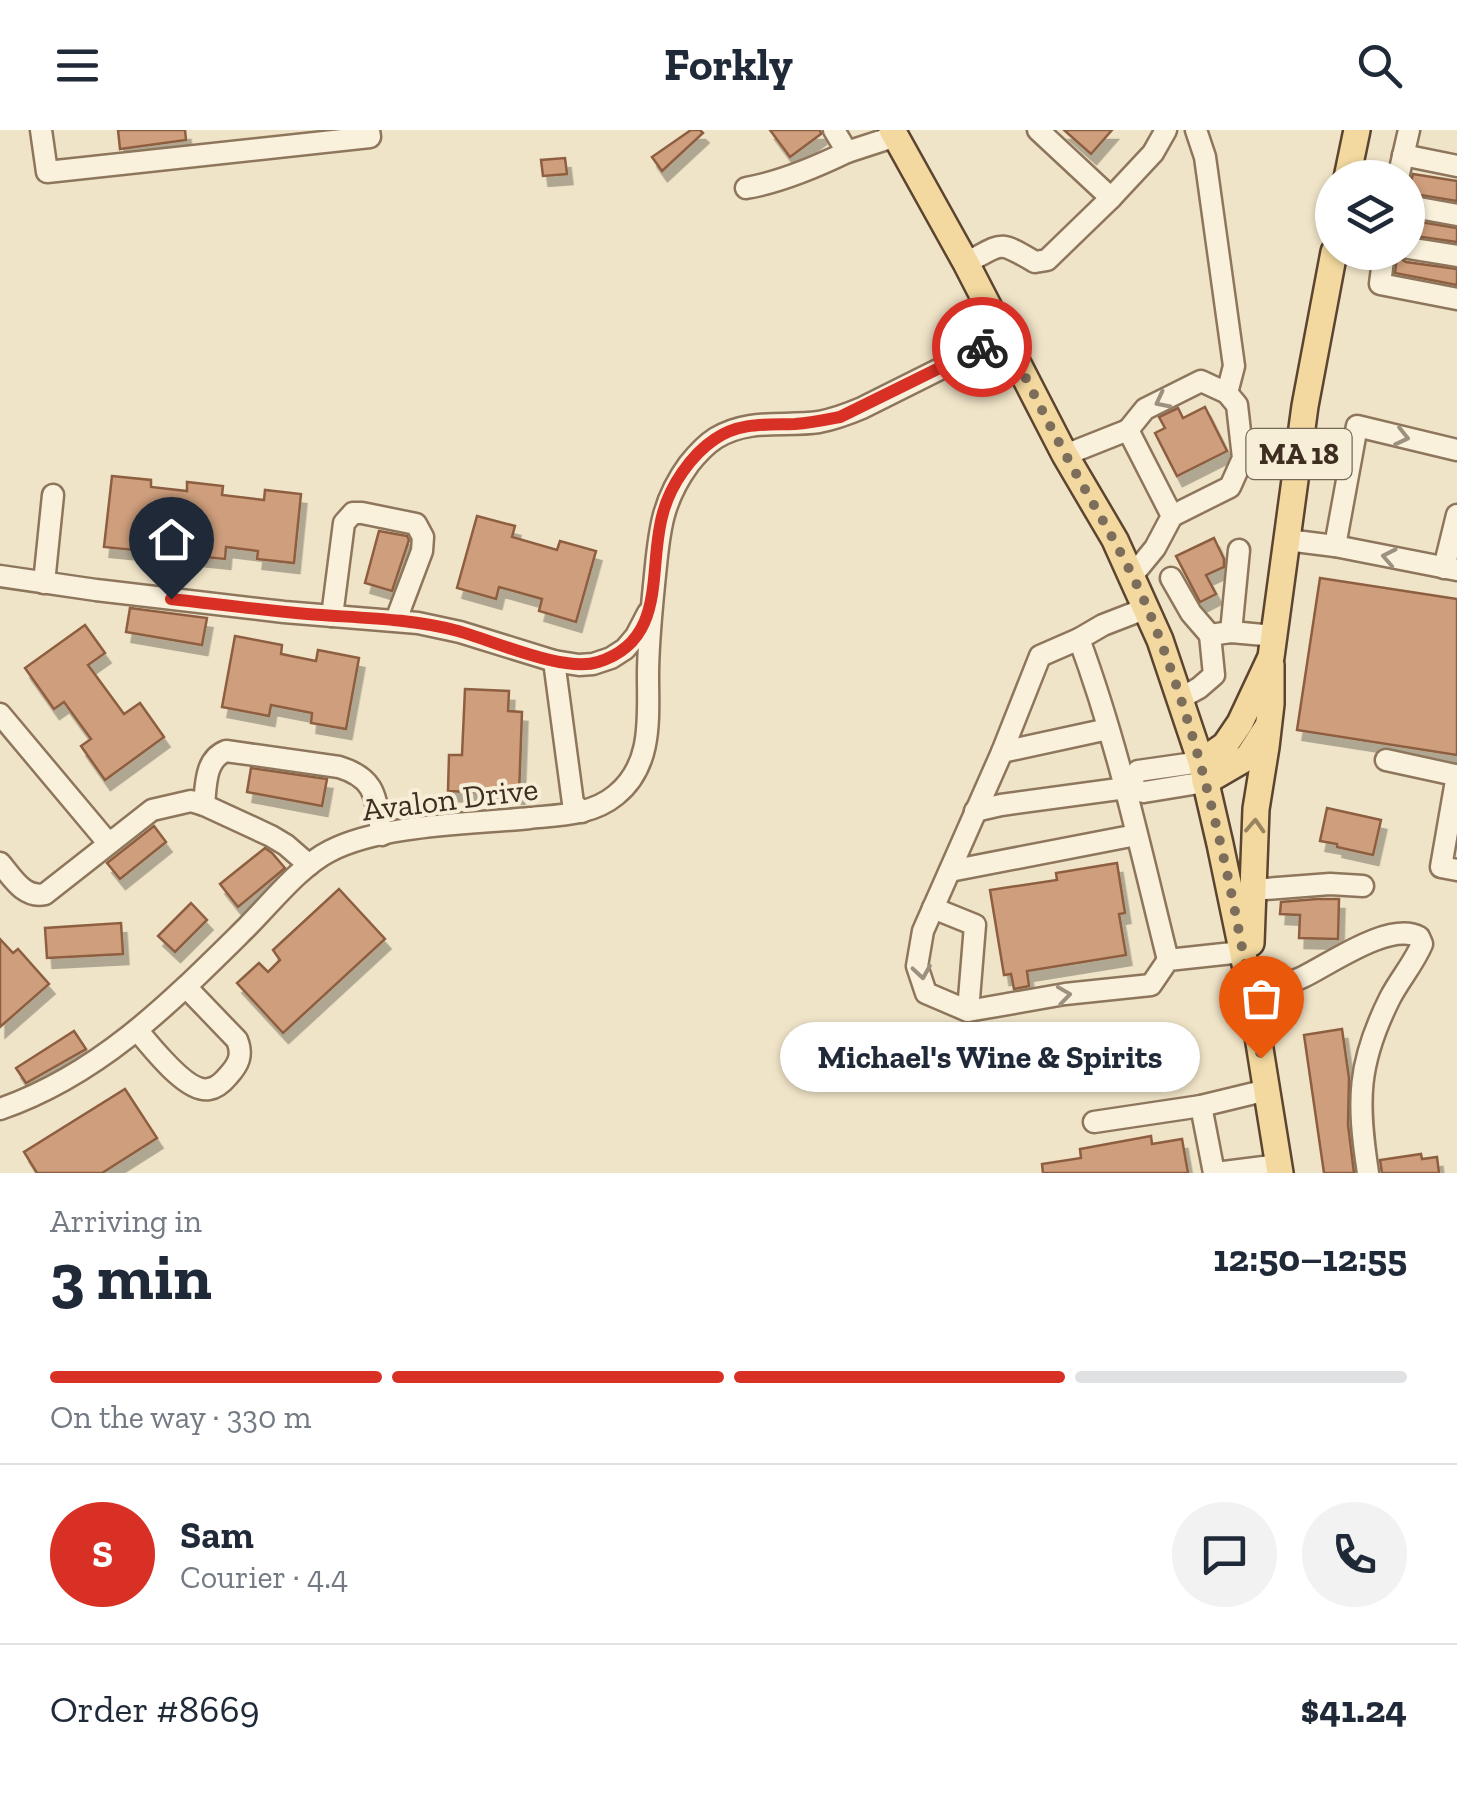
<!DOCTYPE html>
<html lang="en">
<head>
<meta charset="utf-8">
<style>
  body { margin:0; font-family:"Zilla Slab",serif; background:#f2f2f3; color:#1f2937; height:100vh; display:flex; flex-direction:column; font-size:38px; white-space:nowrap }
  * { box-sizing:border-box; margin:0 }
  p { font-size:32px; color:#747a83 }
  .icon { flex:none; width:55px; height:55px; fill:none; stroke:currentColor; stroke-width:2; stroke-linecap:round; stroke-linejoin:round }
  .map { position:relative; height:1043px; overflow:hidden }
  .side { display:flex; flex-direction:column; background:#fff; flex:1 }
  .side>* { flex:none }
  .controls { position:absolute; left:1315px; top:30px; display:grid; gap:20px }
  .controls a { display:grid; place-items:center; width:110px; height:110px; border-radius:50%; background:#fff; box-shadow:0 2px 8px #0004; font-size:50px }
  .pin { position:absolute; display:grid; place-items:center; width:85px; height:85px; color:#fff; margin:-102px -42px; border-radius:50% 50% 50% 0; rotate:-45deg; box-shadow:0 0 10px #0007 }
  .pin .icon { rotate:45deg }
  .courier { position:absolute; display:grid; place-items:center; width:100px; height:100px; margin:-50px; border:8px solid #d93025; border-radius:50%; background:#fff; color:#222; box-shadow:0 2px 12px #0007 }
  .bubble { position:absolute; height:70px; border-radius:35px; background:#fff; box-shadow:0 2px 8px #0004; font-size:32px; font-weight:700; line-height:70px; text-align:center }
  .summary em { font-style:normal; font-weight:700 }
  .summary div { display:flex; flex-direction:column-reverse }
  .summary { display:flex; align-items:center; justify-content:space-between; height:170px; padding:0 50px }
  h1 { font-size:65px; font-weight:700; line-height:75px }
  .bar { display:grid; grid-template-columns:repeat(4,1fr); gap:15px 10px; align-content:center; height:120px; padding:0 50px }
  .bar i { height:12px; border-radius:8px; background:#e0e1e3 }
  .bar .current { background:#d93025 }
  .bar p { grid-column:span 4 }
  .line { display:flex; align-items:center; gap:25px; padding:0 50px; border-top:2px solid #e0e1e3 }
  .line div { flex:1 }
  .round { display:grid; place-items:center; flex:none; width:105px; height:105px; border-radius:52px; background:#f2f2f3 }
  header { display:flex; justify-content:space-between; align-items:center; height:130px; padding:0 50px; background:#fff; font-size:45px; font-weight:700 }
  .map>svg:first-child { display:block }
  .building { fill:#cf9f7d; stroke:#8d5f41; stroke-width:2.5; filter:url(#shadow) }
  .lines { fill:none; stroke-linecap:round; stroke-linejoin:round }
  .minor-casing { stroke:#8d765c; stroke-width:25 }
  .major-casing { stroke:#5b4430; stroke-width:30 }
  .minor { stroke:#faf1dc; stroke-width:20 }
  .major { stroke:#f3d9a0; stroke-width:25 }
  .oneway { stroke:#9c907e }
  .oneway2 { stroke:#988460 }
  .done { stroke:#7c6e5b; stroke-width:10; stroke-dasharray:0 18 }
  .route { stroke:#d93025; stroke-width:12 }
  .labels { text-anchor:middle; stroke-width:8; stroke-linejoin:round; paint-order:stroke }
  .shield { fill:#f7eed8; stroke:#756857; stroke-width:2.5 }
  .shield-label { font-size:30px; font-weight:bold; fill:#3d2e20 }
  .street-label { font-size:32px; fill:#3d2e20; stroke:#f7eed8 }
</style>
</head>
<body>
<header><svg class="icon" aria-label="menu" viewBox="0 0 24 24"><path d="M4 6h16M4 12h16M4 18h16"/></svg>Forkly<svg class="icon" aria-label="search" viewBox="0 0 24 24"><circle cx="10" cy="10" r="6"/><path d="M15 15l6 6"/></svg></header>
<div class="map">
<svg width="1457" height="1043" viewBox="0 0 1457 1043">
  <defs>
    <filter id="shadow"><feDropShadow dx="5.5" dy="10" stdDeviation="0" flood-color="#0004"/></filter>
  </defs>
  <rect width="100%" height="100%" fill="#f0e4c8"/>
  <g class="building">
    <polygon points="118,0 185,0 186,10 120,19"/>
    <polygon points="691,0 700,0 703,3 662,41 652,27"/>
    <polygon points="770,0 820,0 821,4 790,27"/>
    <polygon points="1064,0 1112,0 1091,24"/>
    <polygon points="565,28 567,44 543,46 541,30"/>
    <polygon points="1413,44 1457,51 1457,71 1408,63"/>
    <polygon points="1408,90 1457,98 1457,112 1408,105"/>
    <polygon points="1397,126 1406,132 1457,139 1457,155 1395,143"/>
    <polygon points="1205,277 1227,321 1177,346 1155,303 1165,298 1159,287 1178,278 1183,288"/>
    <polygon points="112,346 151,350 151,357 187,361 187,352 223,356 222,365 264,370 265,360 301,364 294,433 257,429 258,421 226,417 225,429 104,417"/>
    <polygon points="477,386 515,396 512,407 557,420 560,411 596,421 576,492 539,481 542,469 499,457 496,469 457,458"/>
    <polygon points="379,401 407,406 409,410 392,461 365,453"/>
    <polygon points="1214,408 1224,429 1224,437 1206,445 1216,464 1200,472 1176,426"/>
    <polygon points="1320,448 1457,469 1457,625 1297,600"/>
    <polygon points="130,478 207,488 202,515 126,502"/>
    <polygon points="85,495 105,523 88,535 124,584 140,573 164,607 105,650 81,616 91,609 64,572 54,579 25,538"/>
    <polygon points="235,506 282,515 281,524 316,531 318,520 359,528 346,599 311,593 312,583 271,575 269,586 222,577"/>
    <polygon points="465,559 509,561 508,581 522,582 519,664 448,661 449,625 462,625"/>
    <polygon points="251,638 327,649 322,676 247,662"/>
    <polygon points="1327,678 1381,690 1373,725 1337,717 1337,714 1320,711"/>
    <polygon points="154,696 166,712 120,749 107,733"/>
    <polygon points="265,718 272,723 285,738 238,777 220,754"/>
    <polygon points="1117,733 1125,783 1119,784 1126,825 1027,841 1029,856 1014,859 1011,844 1004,845 990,760 1057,750 1056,743"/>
    <polygon points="339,759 385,809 283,903 237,853 259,833 268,842 280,830 273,820"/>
    <polygon points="1317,769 1339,769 1338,809 1299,808 1300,785 1280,784 1281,772"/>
    <polygon points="191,773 207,790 175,822 158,806"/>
    <polygon points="121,793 123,824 47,828 45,798"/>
    <polygon points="0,809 13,823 18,819 49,854 0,897"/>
    <polygon points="1342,899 1349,948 1348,995 1354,1043 1324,1043 1304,905"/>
    <polygon points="74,901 86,919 26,953 16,938"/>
    <polygon points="125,959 157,1008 102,1043 37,1043 24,1022"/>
    <polygon points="1151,1006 1152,1014 1182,1009 1188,1043 1043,1043 1042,1034 1081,1028 1080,1019"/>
    <polygon points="1421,1024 1422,1029 1437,1027 1439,1043 1382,1043 1380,1030"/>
  </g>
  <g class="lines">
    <defs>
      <g id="minor">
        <polyline points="41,0 47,42 370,7 369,0"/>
        <polyline points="834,0 847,22 896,6"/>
        <polyline points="1038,0 1111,68 1153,23 1166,0"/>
        <polyline points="1196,0 1205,27 1234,236 1227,263"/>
        <polyline points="1403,25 1457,36"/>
        <polyline points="1398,48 1409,0"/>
        <path d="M 746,58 C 781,52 814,38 847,22"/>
        <polyline points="1408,76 1457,85"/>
        <polyline points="1408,118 1457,126"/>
        <polyline points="1384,122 1380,154 1457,169"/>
        <path d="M 966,133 C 1004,113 997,110 1035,132 L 1047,130 L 1111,68"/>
        <polyline points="1128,300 1145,279 1201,251 1227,263 1237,275 1243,328 1230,357 1172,386"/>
        <polyline points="1065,325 1128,300 1172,386 1155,418 1132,446"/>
        <polyline points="1287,410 1335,416 1457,440"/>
        <polyline points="1335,416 1357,296 1457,320"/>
        <polyline points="1444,438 1457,385"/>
        <polyline points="0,446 96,460 284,482 418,493 460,502 554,531 579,535 593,534 611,528 625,519 636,506 648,483"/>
        <polyline points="1171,448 1191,483 1210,505"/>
        <polyline points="44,453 53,365"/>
        <path d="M 1147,478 L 1103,495 L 1079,509 C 1118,614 1141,722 1168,830"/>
        <polyline points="332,486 344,393 353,383 362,383 416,394 423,407 422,421 396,490"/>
        <polyline points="1231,502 1239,420"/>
        <polyline points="1079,509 1040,526 1002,622 923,801 917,836 926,863 968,881 1065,864 1151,855 1168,830 1242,822"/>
        <polyline points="554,531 573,673 582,682"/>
        <polyline points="1179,569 1199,558 1214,545 1210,505 1231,502 1274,506"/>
        <polyline points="0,584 104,708 111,710"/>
        <polyline points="1002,622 1108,599"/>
        <polyline points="1386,630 1455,645"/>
        <polyline points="1457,645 1441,737 1457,740"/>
        <polyline points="1126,658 1138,641 1201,632"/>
        <path d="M 204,675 C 206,655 205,629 226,621 L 339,637 C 378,649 375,669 382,705"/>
        <polyline points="975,681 1001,675 1126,658 1144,662 1205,652"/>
        <path d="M 0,733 C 12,747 24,769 45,764 L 152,680 L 191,671 L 204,675 L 271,706 L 286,715 L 309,735"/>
        <polyline points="950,741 1136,705"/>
        <polyline points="1252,760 1330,754 1363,756"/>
        <polyline points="933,778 975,795 968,881"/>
        <path d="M 1251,863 C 1270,860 1286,855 1303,847 C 1330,834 1390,791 1419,807 L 1422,814 C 1414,833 1400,849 1390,868 C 1357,934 1357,971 1368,1043"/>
        <path d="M 137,900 C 151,916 187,964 209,959 C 217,958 223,952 228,946 C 239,934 243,925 237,910 L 186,857"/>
        <path d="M 0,979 C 101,944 172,871 247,797 C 271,773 300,736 330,721 C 383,694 471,694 530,688 C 560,685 592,685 616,665 C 653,635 648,588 648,546 C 648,516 651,485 654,455 C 659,408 659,375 689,334 C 697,324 705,315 716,308 C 749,288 783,297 819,292 C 834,289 848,284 862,278 L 1004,207"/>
        <polyline points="1094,992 1201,976"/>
        <polyline points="1214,1043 1201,976 1267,960"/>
        <polyline points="1216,1043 1279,1035"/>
      </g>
      <g id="major">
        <polyline points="892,0 966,133 1065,325 1115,410 1160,510 1201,632 1220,714 1251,863 1280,1043"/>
        <polyline points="1347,48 1357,0"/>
        <polyline points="1201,632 1225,615 1240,593 1271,527 1305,276 1334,122"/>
        <polyline points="1205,652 1248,627 1266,599"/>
        <polyline points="1251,813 1256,679 1266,617 1271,574 1271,535"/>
      </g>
    </defs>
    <use href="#minor" class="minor-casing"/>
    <use href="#major" class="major-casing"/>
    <use href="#minor" class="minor"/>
    <use href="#major" class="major"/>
  </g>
  <defs><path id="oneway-chevron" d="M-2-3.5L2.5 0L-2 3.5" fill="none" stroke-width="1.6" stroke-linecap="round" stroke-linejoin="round" transform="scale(2.5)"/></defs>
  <g class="oneway">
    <use href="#oneway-chevron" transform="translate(1162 271) rotate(153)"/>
    <use href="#oneway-chevron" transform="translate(1402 307) rotate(13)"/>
    <use href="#oneway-chevron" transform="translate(1389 427) rotate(-169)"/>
    <use href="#oneway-chevron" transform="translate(922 842) rotate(81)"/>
    <use href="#oneway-chevron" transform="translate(1064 865) rotate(-8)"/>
  </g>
  <use class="oneway2" href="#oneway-chevron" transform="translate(1255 696) rotate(-87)"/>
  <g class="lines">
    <path class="done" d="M 982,217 L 1004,206 C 1026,247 1045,288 1068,329 C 1096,380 1127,429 1150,484 C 1207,625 1237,778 1261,928"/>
    <path class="route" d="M 171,469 C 216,474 262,480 307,484 C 358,488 409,488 458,501 C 494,511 564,543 598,532 C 669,510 647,437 663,383 C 670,356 691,325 715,309 C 740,292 766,295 795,294 C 811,293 825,290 840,287 L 982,217"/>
  </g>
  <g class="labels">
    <rect class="shield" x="1246.5" y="299" width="105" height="50" rx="8"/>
    <g class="shield-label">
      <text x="1299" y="334">MA 18</text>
    </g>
    <g class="street-label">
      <text transform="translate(450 669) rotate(-7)" y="11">Avalon Drive</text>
    </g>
  </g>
</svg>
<div class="controls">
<a><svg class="icon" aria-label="layers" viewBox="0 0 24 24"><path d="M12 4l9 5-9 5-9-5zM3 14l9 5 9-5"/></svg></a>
</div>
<div class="pin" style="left:1261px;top:928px;background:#ea580c"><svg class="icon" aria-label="bag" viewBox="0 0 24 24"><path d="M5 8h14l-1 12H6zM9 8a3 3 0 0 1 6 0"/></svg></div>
<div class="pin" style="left:171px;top:469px;background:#1f2937"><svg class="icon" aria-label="home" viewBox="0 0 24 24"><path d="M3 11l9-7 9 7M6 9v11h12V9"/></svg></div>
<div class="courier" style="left:982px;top:217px"><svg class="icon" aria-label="bike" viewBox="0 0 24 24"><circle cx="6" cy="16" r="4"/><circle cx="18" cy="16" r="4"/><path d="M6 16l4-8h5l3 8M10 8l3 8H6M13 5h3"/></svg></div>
<div class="bubble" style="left:780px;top:892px;width:420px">Michael's Wine &amp; Spirits</div>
</div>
<section class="side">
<div class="summary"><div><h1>3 min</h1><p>Arriving in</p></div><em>12:50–12:55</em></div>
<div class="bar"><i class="current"></i><i class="current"></i><i class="current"></i><i></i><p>On the way · 330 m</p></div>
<div class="line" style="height:180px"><b class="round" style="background:#d93025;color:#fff">S</b><div><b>Sam</b><p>Courier · 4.4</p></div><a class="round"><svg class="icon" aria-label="chat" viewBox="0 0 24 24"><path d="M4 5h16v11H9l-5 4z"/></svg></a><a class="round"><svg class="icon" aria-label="phone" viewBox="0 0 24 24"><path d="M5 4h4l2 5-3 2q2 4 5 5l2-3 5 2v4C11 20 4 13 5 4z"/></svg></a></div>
<div class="line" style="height:130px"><div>Order #8669</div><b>$41.24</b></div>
</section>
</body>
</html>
